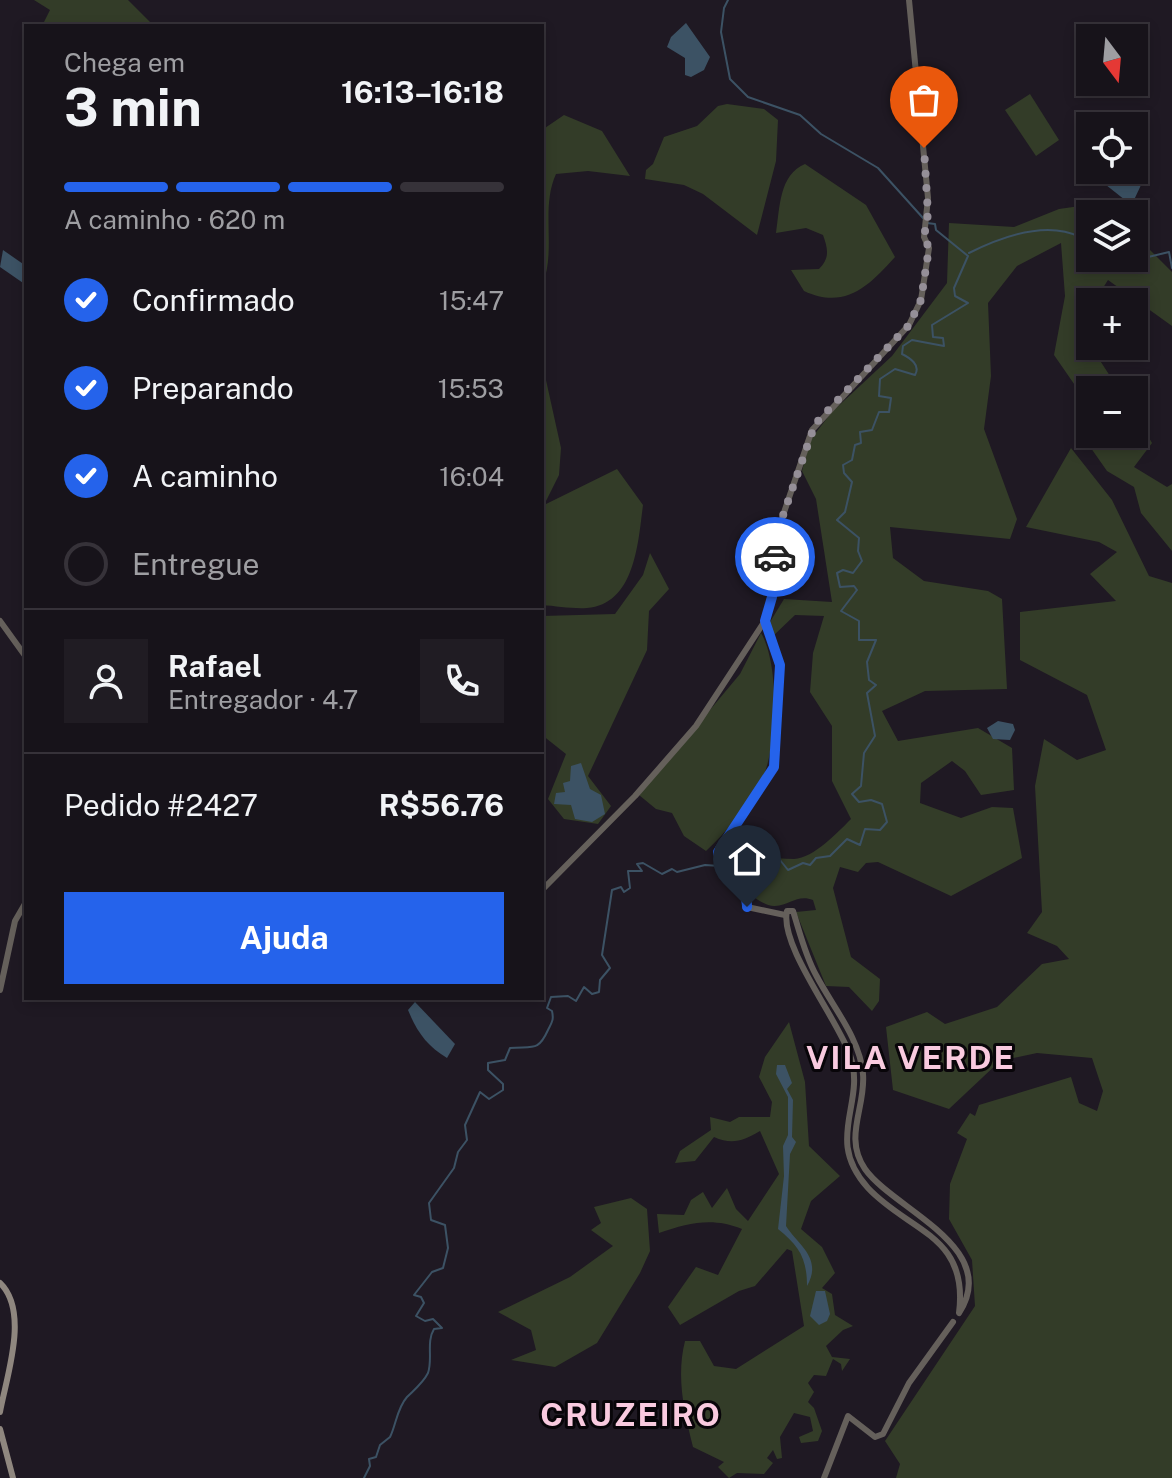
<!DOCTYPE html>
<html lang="pt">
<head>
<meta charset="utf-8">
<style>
  body { margin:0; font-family:"Public Sans",sans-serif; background:#201c23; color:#f1f3f6; height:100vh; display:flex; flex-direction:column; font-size:30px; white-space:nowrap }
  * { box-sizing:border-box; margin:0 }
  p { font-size:26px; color:#9e9ea2 }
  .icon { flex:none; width:44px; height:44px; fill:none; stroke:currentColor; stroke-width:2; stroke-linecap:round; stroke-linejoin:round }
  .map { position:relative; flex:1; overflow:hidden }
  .sheet { position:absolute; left:24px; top:24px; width:520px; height:976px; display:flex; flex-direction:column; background:#17131a; border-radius:0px; box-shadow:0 4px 12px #0003,0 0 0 2px #363239 }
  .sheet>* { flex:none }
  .needle { width:52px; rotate:164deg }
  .fabs { position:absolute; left:1076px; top:24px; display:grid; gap:16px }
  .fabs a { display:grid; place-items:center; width:72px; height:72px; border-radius:0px; background:#17131a; box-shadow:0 4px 12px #0003,0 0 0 2px #363239; font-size:40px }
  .pin { position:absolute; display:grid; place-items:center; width:68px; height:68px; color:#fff; margin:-82px -34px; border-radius:50% 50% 50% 0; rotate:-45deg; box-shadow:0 0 8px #0007 }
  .pin .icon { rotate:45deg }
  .courier { position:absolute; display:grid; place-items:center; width:80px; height:80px; margin:-40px; border:6px solid #2563eb; border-radius:50%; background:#fff; color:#222; box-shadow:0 2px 10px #0007 }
  .head em { font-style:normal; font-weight:700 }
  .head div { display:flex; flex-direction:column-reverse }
  .head { display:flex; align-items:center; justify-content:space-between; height:136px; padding:0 40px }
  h1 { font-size:52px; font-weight:700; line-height:60px }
  .bar { display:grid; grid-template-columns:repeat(4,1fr); gap:12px 8px; align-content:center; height:96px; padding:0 40px }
  .bar i { height:10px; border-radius:6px; background:#363239 }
  .bar .on { background:#2563eb }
  .bar p { grid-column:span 4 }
  .line { display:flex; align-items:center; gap:20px; padding:0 40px; border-top:2px solid #363239 }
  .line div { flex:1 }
  .round { display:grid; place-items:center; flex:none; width:84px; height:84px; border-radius:0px; background:#201c23 }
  ol { padding:0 40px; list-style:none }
  li { display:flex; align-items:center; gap:24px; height:88px }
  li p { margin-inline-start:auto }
  li .icon { padding:8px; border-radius:50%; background:#2563eb; color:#fff; stroke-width:4 }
  li:last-child { color:#9e9ea2 }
  li i { width:44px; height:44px; border:4px solid #363239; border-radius:50% }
  .cta { display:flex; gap:16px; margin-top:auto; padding:16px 40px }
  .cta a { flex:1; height:92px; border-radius:0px; background:#2563eb; color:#fff; font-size:32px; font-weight:700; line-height:92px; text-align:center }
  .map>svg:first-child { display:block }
  .green { fill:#333c28 }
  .water { fill:#3c5264 }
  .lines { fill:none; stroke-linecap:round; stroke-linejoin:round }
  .stream { stroke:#3c5264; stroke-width:2 }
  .tertiary { stroke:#65605b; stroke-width:6 }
  .secondary { stroke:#8f877f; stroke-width:6 }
  .done { stroke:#958f98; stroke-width:8; stroke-dasharray:0 14.4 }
  .route { stroke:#2563eb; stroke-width:10 }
  .labels { text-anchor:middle; stroke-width:6; stroke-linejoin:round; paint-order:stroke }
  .district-label { font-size:32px; font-weight:bold; letter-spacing:2px; fill:#f9cadf; stroke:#080509 }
</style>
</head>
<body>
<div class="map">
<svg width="1172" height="1478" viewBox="0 0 1172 1478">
  <rect width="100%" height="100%" fill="#1f1923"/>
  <g class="green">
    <polygon points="34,0 128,0 154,26 42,26 50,10"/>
    <polygon points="1030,94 1059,140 1036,156 1005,110"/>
    <polygon points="727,104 764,109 778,120 776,161 757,235 703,194 684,185 645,179 646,170 653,164 664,137 697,126 718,106"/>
    <path d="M 564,115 L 602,131 L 630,176 L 588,171 L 556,174 C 540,209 557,250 542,286 L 542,130 Z"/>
    <path d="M 805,164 L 866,205 L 895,257 C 869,286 845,310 804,291 L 791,270 L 819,269 C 830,258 828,249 823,235 L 806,228 L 776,233 C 780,207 779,175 805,164 Z"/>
    <path d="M 1108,202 L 1118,214 L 1090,214 L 1090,258 L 1134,258 L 1134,234 L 1172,272 L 1172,326 L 1108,280 L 1094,302 L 1090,302 L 1079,328 L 1119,390 L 1090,390 L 1090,434 L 1134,434 L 1134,412 L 1152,443 L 1134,467 L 1167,487 L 1172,484 L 1172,551 L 1141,513 L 1134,487 L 1107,471 L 1079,431 L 1081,394 L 1054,355 L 1065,296 L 1061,243 L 1017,266 L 988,303 L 991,376 L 984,429 L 1017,519 L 1010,539 L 890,527 L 893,558 L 924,581 L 988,591 L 1002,599 L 1007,689 L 925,691 L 882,711 L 898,741 L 978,728 L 1012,748 L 1014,790 L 981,795 L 965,771 L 952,761 L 921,783 L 920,803 L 961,818 L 992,807 L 1013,808 L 1022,858 L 951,896 L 878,862 L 866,863 L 858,872 L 840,867 L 833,888 L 851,957 L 880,979 L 879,1001 L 872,1011 L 849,987 L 826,986 L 796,912 L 816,910 L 813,900 C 798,894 790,905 775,906 C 758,907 734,878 721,868 L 725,855 C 749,854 773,859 794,859 C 814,858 838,832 851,819 L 832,781 L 832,726 L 810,692 L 813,653 L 824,616 L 795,615 L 772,637 L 770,622 L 784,599 L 832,602 L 816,499 L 802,471 L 810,440 L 832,412 L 892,356 L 947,283 L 949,223 L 1014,227 L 1059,209 Z"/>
    <path d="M 542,362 L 561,448 L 559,475 L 544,505 L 617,469 L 643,505 C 638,543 635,604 587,608 C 573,609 556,606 542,605 Z"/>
    <polygon points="1071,448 1112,500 1149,576 1172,583 1172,1478 896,1478 900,1464 885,1441 975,1306 972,1260 949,1219 950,1184 967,1139 957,1133 970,1113 975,1116 979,1105 1071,1077 1079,1103 1097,1111 1103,1091 1092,1058 1037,1053 1000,1061 949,1109 893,1090 886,1027 927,1012 945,1024 997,1007 1042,964 1069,959 1057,946 1027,933 1042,912 1035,786 1044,739 1077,760 1106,750 1087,695 1020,660 1020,612 1116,601 1090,574 1117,552 1099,542 1026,527"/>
    <polygon points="650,553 669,589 649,611 647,650 588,776 611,806 598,824 564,819 548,799 566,754 542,735 542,616 615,614 643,575"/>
    <path d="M 761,633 C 780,665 778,750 760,784 C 747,808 726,832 706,851 L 684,836 L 672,813 L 656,809 L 639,795 L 740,674 Z"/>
    <path d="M 789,1022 L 805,1082 L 809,1146 L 840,1176 L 811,1201 L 801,1229 L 822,1247 L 835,1273 L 822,1288 L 832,1294 L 835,1315 L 853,1326 L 843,1330 L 826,1346 L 832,1357 L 850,1359 L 842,1371 L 841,1364 L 833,1359 L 826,1376 L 814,1375 L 808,1383 L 814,1392 L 808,1402 L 814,1408 L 822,1431 L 818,1441 L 801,1443 L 799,1437 L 813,1431 L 810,1417 L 794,1413 L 780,1437 L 782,1458 L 777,1459 L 773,1450 L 767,1458 L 773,1463 L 764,1474 L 737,1473 L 729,1478 L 718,1467 L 724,1462 L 693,1447 C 684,1411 676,1377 685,1341 L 700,1341 L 714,1366 L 736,1369 L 804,1326 L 792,1251 L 787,1249 L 755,1286 L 739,1291 L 680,1325 L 668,1307 L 696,1267 L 718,1275 L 742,1229 C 712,1217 689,1223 659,1233 L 657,1214 L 684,1215 L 691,1200 L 703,1192 L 712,1208 L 727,1188 L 736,1209 L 748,1221 L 779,1174 L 760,1131 C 743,1141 732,1145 714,1137 L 695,1161 L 675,1163 L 680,1151 L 711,1130 L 710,1117 L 730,1122 L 739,1117 L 770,1117 L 772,1102 L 759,1077 L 765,1057 Z"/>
    <polygon points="631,1198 647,1209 650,1251 640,1273 597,1343 555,1367 511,1360 536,1350 531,1330 498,1312 570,1277 613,1246 591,1230 601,1223 594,1207"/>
  </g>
  <g class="water">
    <polygon points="686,23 710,57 704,70 691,77 685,75 685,58 667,47 671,37"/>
    <polygon points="1134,167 1141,185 1134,200 1125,200 1101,181 1102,170"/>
    <polygon points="3,250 26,266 26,285 0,267"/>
    <polygon points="998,721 1013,724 1015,730 1010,740 993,739 987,728"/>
    <polygon points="581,763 590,789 601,795 605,814 592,822 575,819 571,805 554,804 556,793 565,792 563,783 570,781 571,766"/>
    <path d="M 415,1002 L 455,1044 L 447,1058 C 427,1046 417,1032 408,1010 Z"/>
    <path d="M 777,1065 L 785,1065 L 792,1083 L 787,1089 L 793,1100 L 792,1137 L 796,1142 L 790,1154 L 786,1226 C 798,1245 823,1258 807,1286 C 807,1258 799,1246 778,1229 L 784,1176 L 783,1146 L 788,1135 L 788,1097 L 776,1074 Z"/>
    <polygon points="816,1291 825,1291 830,1314 827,1321 819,1325 810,1316"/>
  </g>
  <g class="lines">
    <g class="stream">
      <polyline points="728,0 724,8 721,32 730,79 748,97 800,115 821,134 878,168 923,218"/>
      <path d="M 969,253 C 1001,237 1046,220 1080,237 L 1090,228"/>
      <polyline points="1134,256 1144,258 1169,252 1172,268"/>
      <path d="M 726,866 L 738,867 L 749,890 L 758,892 L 761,888 L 761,874 L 773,859 L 780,860 L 788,870 L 803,863 L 810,865 L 816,858 L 830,856 L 847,839 L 860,845 L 865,829 L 880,830 L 887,822 L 882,804 L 871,800 L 859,802 L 852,794 L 861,786 L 864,753 L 875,736 L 867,693 L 876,685 L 869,680 L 867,662 L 876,640 L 859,640 L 859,621 L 841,611 L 857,590 L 854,586 L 840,587 L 837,573 L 843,570 L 853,573 L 862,561 L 858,551 L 859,538 L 837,520 L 845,512 L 852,482 L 844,473 L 843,465 L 852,460 L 855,445 L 861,443 L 860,432 L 872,430 L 879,412 L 889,412 L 891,398 L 879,396 L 880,379 L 895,369 L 915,375 C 921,365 910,358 902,354 L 903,346 L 912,340 L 944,346 L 943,338 L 933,337 L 932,325 L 968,303 L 955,296 L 954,288 L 968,256 L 936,230 L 935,224 L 927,223"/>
      <path d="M 364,1478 L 370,1466 L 369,1459 L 376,1457 L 380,1445 L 390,1437 C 396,1425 397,1408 407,1397 C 414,1390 423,1383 428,1373 C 433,1359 426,1342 434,1329 L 442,1328 L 433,1319 L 425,1321 L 416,1316 L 424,1303 L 421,1297 L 414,1295 L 432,1272 L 443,1268 L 448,1248 L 445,1225 L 431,1220 L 429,1203 L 454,1168 L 458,1152 L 467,1140 L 465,1125 L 480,1092 L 489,1099 L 503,1090 L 503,1084 L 488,1070 L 488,1063 L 505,1060 L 510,1048 C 533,1046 538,1052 548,1030 C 552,1022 554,1020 552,1011 L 547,1008 L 551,997 L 568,996 L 576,1001 L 584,987 L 592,994 L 599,992 L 600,980 L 610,968 L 602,955 L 612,890 L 621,887 L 624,892 L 630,888 L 628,871 L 642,871 L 637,864 L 643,863 L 662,874 L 672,869 L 677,872 L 705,865 L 720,866"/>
    </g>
    <g class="tertiary">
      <polyline points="0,621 26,657"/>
      <polyline points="765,621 780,665 774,767 718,852 728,878 745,894 747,907 785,915"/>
      <polyline points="542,890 635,796 696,726 768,616 777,533 812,430 909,325 921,300 929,248 924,237 928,198 909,0"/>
      <path d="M 787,911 L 793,911 C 800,933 805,955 816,975 C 832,1006 860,1038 863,1074 C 866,1107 843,1137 865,1169 C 893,1209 1002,1247 959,1313 C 969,1235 909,1232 868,1188 C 823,1138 867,1104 850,1055 C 838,1020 779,945 787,911 Z"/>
      <polyline points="0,990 15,921 26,902"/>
      <polyline points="824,1478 848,1416 875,1437 883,1434 909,1383 953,1322"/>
    </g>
    <g class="secondary">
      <path d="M 0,1283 C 30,1312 6,1378 0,1412"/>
      <polyline points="0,1429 13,1478"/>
    </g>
  </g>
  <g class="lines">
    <polyline class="done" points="775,557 779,527 815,424 909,325 921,300 929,248 924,237 928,214 924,148"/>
    <path class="route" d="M 747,907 C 748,887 723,878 718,852 L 774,767 L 780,665 L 765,621 L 772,597 L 775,557"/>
  </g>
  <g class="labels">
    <g class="district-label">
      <text x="911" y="1069">VILA VERDE</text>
      <text x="631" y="1426">CRUZEIRO</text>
    </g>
  </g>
</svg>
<div class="fabs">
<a><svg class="needle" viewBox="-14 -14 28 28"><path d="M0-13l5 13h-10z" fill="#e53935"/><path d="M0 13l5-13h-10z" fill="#9e9ea2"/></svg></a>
<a><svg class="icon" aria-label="locate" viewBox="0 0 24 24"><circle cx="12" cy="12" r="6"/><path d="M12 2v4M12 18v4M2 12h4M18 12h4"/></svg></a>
<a><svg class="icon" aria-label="layers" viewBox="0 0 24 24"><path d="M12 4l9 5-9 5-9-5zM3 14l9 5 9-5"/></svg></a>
<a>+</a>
<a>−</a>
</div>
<div class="pin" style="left:924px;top:148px;background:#ea580c"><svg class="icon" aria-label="bag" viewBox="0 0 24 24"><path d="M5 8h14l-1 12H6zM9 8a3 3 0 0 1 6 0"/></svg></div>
<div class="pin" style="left:747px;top:907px;background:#1f2937"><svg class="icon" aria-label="home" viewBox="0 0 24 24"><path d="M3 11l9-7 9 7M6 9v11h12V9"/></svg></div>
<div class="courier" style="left:775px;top:557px"><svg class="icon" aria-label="car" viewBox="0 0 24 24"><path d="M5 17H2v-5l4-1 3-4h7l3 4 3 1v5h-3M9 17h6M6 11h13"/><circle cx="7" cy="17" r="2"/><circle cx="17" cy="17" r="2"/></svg></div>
<section class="sheet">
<div class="head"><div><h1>3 min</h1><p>Chega em</p></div><em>16:13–16:18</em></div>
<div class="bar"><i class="on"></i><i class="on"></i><i class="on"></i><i></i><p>A caminho · 620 m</p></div>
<ol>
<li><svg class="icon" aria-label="check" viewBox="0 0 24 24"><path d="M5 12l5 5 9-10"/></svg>Confirmado<p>15:47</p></li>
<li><svg class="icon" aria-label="check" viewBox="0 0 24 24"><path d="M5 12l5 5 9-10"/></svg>Preparando<p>15:53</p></li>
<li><svg class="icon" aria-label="check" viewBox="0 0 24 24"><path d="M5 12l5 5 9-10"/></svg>A caminho<p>16:04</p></li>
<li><i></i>Entregue</li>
</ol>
<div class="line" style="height:144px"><a class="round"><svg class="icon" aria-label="person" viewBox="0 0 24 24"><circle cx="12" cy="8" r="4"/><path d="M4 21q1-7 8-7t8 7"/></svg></a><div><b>Rafael</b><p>Entregador · 4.7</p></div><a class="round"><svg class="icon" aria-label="phone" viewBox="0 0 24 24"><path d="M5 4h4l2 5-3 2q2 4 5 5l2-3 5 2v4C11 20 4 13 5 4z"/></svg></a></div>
<div class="line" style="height:104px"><div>Pedido #2427</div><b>R$56.76</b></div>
<div class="cta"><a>Ajuda</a></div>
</section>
</div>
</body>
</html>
